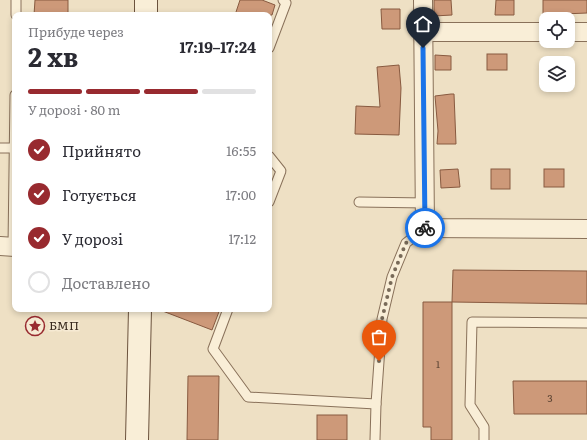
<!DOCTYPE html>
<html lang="uk">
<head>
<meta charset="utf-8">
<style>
  body { margin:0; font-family:Literata,serif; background:#f7f7f7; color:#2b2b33; height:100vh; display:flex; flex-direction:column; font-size:15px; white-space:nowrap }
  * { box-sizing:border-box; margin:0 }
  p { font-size:13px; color:#7c7c81 }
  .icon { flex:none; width:22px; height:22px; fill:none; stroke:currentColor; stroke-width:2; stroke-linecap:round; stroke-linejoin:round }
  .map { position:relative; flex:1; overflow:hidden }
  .drawer { position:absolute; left:12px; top:12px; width:260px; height:300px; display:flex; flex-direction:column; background:#fff; border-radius:8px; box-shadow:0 2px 6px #0003 }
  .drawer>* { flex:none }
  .buttons { position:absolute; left:539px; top:12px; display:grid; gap:8px }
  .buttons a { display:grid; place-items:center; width:36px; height:36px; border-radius:8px; background:#fff; box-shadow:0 2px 6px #0003; font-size:20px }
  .pin { position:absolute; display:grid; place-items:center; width:34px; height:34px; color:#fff; margin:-41px -17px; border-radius:50% 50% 50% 0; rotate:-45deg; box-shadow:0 0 4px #0007 }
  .pin .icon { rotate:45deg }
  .courier { position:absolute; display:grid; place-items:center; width:40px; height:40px; margin:-20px; border:3px solid #1a73e8; border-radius:50%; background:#fff; color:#222; box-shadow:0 1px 5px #0007 }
  .head em { font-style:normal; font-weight:700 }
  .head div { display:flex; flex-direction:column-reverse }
  .head { display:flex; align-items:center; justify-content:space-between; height:68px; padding:0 16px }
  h1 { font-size:26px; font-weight:700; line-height:30px }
  .bar { display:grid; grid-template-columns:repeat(4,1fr); gap:6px 4px; align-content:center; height:48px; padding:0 16px }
  .bar i { height:5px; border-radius:3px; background:#e1e1e2 }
  .bar .active { background:#982a2f }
  .bar p { grid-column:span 4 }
  ol { padding:0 16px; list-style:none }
  li { display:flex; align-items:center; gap:12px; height:44px }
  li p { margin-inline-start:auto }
  li .icon { padding:4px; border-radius:50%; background:#982a2f; color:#fff; stroke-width:4 }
  li:last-child { color:#7c7c81 }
  li i { width:22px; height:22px; border:2px solid #e1e1e2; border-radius:50% }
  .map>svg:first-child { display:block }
  .building { fill:#cd9979; stroke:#885a40 }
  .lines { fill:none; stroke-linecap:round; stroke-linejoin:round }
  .lane-casing { stroke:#89715a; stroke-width:11 }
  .street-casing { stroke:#89715a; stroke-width:20 }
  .secondary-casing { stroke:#6b523d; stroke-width:24 }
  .lane { stroke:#f9eed7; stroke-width:9 }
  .street { stroke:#f9eed7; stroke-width:18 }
  .secondary { stroke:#f9eed7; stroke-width:22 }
  .done { stroke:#786a58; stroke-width:4; stroke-dasharray:0 7.2 }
  .route { stroke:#1a73e8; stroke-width:5 }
  .labels { text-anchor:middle; stroke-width:3; stroke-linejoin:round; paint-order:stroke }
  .number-label { font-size:10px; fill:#5e4635 }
  .poi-label { font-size:12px; fill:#392a1e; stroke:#f6ead3; text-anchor:start }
</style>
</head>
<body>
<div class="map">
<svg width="587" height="440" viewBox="0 0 587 440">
  <rect width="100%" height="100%" fill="#eee0c4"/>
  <g class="building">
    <polygon points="35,0 68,0 68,15 34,15"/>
    <polygon points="240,0 262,0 275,5 272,15 235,15"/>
    <polygon points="434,0 451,0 452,15 434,16"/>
    <polygon points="496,0 514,0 514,15 495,15"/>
    <polygon points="543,0 587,0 587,13 563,14 563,16 543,16"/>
    <polygon points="381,9 400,9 400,29 382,29"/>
    <rect x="487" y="54" width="20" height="16"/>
    <polygon points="435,55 451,56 451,70 435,70"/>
    <polygon points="399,65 401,88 399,135 355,134 356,106 380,107 377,67"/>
    <polygon points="451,94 454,94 456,144 437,144 438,131 435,96"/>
    <polygon points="458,169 460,187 441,188 440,170"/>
    <rect x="491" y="169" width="19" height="20"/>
    <rect x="544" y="169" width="20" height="18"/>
    <polygon points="453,270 587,271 587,304 452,302"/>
    <polygon points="423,302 452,302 452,440 431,440 431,427 423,427"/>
    <polygon points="160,309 220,309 212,330 160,310"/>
    <polygon points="188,376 219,376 218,440 187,440"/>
    <polygon points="513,381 587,381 587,414 514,414"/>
    <rect x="317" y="415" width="30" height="25"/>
  </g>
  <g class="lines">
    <defs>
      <g id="lane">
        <polyline points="16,15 16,0"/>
        <polyline points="269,48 286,3 283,0"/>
        <polyline points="0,148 14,148"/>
        <polyline points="269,156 281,171 269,202"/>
        <polyline points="359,202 426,203"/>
        <polyline points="13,246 15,95"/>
        <polyline points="228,309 213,349 248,397 376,404"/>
        <polyline points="375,440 376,404 382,319 392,277 406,243 425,228"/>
        <polyline points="484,440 484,427 470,405 472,322 587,323"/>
      </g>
      <g id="street">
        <polyline points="423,0 425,228 587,229"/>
        <polyline points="423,32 546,32"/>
        <polyline points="568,32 587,32"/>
        <polyline points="0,246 15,247"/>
      </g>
      <g id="secondary">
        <polyline points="146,15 146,0"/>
        <polyline points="137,440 140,309"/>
      </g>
    </defs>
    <use href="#lane" class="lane-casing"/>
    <use href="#street" class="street-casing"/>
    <use href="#secondary" class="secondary-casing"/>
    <use href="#lane" class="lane"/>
    <use href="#street" class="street"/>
    <use href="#secondary" class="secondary"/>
  </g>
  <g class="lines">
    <polyline class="done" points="379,361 382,319 392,277 406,243 425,228"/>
    <polyline class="route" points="423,48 425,228"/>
  </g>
  <defs>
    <symbol id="sight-ring" viewBox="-11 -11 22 22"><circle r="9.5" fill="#f6ead3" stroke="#982a2f" stroke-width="1.5"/><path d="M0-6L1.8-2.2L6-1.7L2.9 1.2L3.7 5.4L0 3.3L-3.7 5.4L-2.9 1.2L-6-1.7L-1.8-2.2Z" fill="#982a2f"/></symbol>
  </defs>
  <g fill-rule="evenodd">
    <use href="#sight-ring" x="24" y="315" width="22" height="22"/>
  </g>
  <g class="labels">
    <g class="number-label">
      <text x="438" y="368">1</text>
      <text x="550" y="402">3</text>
    </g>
    <g class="poi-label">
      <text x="49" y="330">БМП</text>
    </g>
  </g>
</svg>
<div class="buttons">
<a><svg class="icon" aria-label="locate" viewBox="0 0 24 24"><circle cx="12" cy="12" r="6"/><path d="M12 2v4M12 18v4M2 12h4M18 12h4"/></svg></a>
<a><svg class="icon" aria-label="layers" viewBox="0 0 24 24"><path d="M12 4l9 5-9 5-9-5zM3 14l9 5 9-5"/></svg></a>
</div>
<div class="pin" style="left:379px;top:361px;background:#ea580c"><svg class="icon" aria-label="bag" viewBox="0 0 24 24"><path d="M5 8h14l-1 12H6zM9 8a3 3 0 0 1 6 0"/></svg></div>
<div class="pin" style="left:423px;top:48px;background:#1f2937"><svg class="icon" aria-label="home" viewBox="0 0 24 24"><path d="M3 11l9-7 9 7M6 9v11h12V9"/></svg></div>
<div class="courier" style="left:425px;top:228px"><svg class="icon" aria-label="bike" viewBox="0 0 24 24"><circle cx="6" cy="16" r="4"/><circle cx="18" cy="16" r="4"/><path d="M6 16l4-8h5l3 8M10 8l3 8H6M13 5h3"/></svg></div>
<section class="drawer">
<div class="head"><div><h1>2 хв</h1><p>Прибуде через</p></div><em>17:19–17:24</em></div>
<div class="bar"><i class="active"></i><i class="active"></i><i class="active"></i><i></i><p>У дорозі · 80 m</p></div>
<ol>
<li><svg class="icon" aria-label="check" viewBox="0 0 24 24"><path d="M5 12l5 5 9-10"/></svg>Прийнято<p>16:55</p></li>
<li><svg class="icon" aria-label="check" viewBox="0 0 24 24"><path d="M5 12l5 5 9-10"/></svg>Готується<p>17:00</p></li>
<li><svg class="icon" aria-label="check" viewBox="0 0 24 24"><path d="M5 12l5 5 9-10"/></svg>У дорозі<p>17:12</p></li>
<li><i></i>Доставлено</li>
</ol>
</section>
</div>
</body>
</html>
